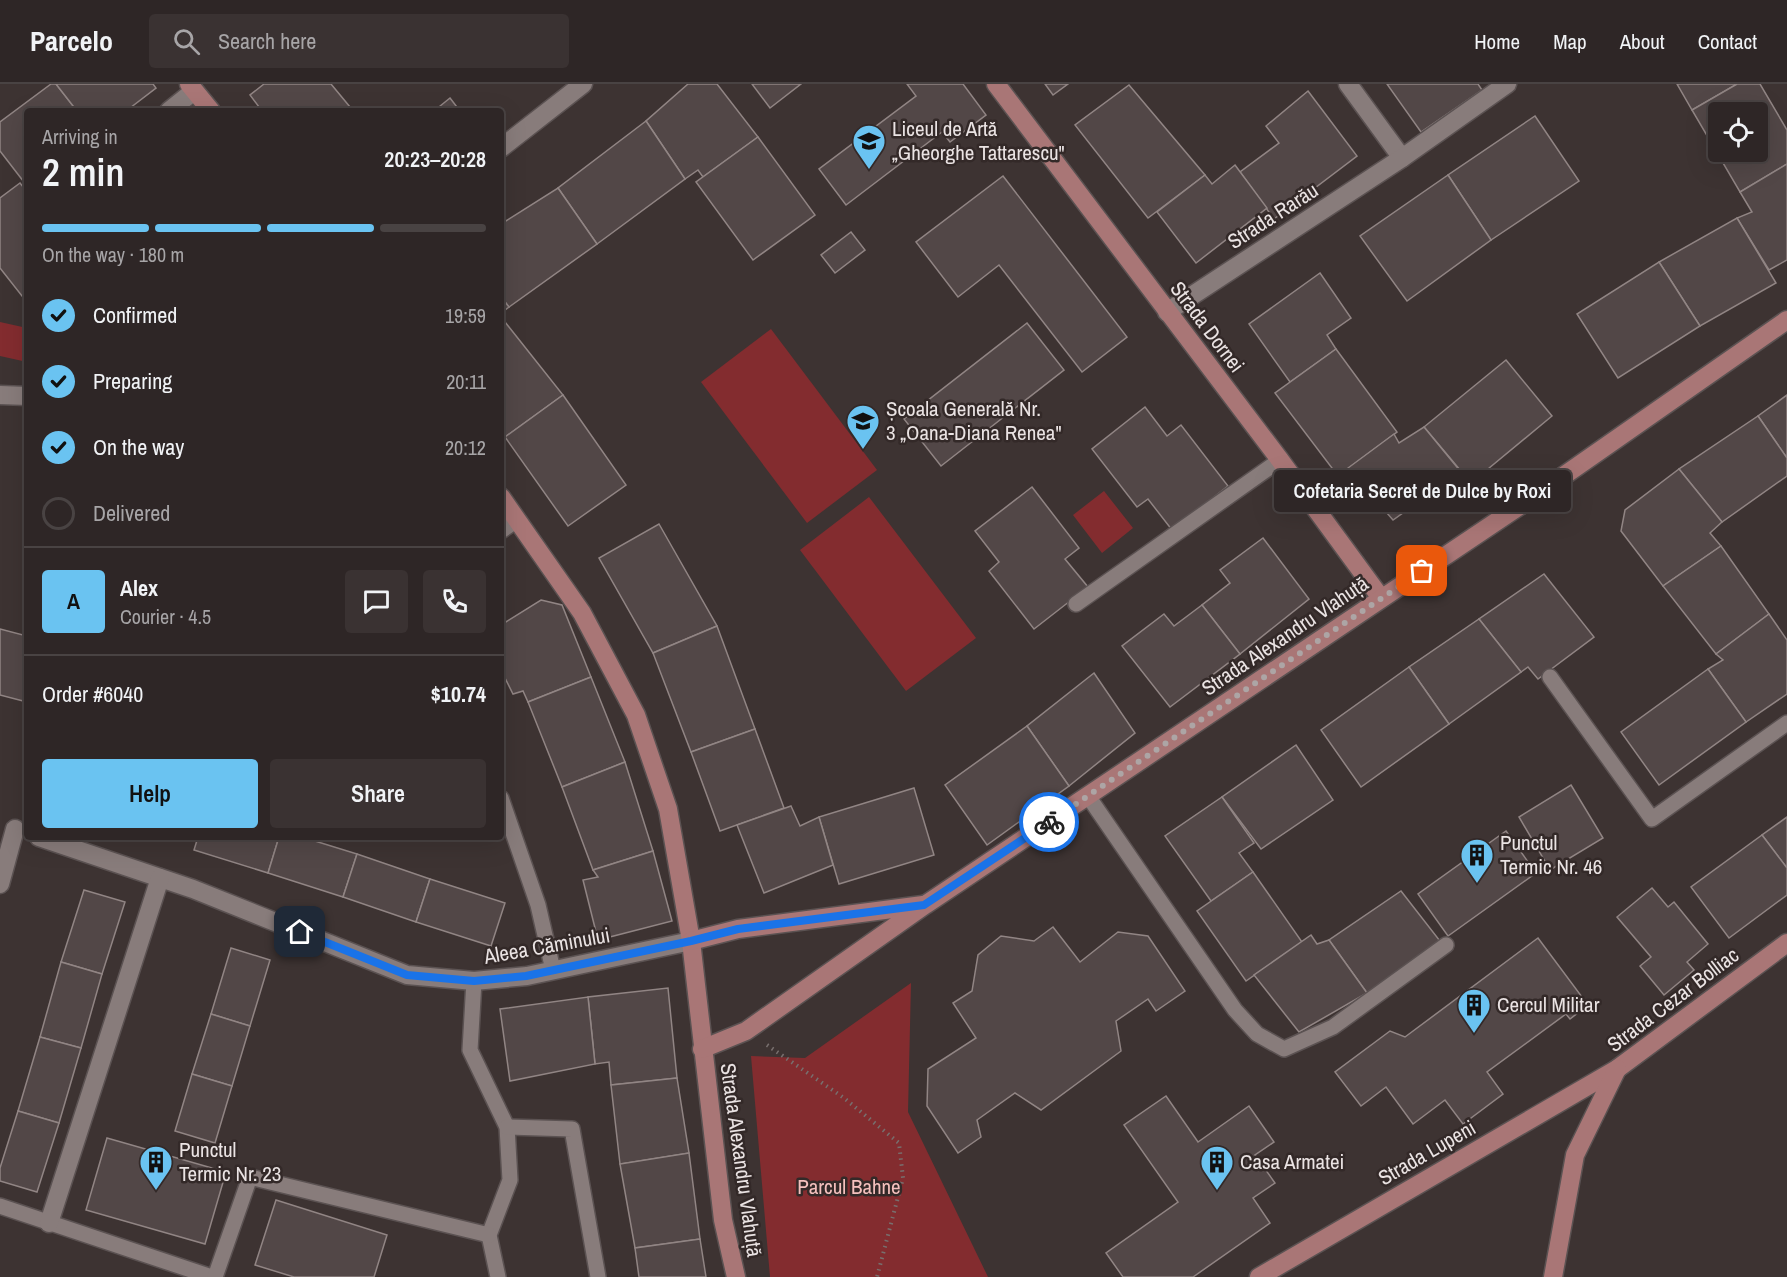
<!DOCTYPE html>
<html lang="en">
<head>
<meta charset="utf-8">
<style>
  body { margin:0; font-family:"Archivo Narrow",sans-serif; background:#3a3232; color:#f1f3f6; height:100vh; display:flex; flex-direction:column; font-size:22px; white-space:nowrap }
  * { box-sizing:border-box; margin:0 }
  p { font-size:20px; color:#a7a5a7 }
  .icon { flex:none; width:33px; height:33px; fill:none; stroke:currentColor; stroke-width:2; stroke-linecap:round; stroke-linejoin:round }
  .map { position:relative; flex:1; overflow:hidden }
  .side { position:absolute; left:24px; top:24px; width:480px; height:732px; display:flex; flex-direction:column; background:#2e2626; border-radius:6px; box-shadow:0 6px 24px #0002,0 0 0 2px #494343 }
  .side>* { flex:none }
  .controls { position:absolute; left:1708px; top:18px; display:grid; gap:12px }
  .controls a { display:grid; place-items:center; width:60px; height:60px; border-radius:6px; background:#2e2626; box-shadow:0 6px 24px #0002,0 0 0 2px #494343; font-size:30px }
  .pin { position:absolute; display:grid; place-items:center; width:51px; height:51px; color:#fff; margin:-26px; border-radius:12px; box-shadow:0 3px 9px #0006 }
  .courier { position:absolute; display:grid; place-items:center; width:60px; height:60px; margin:-30px; border:4px solid #1a73e8; border-radius:50%; background:#fff; color:#222; box-shadow:0 2px 8px #0007 }
  .bubble { position:absolute; height:42px; border-radius:6px; background:#2e2626; box-shadow:0 6px 24px #0002,0 0 0 2px #494343; font-size:20px; font-weight:600; line-height:42px; text-align:center }
  .summary em { font-style:normal; font-weight:600 }
  .summary div { display:flex; flex-direction:column-reverse }
  .summary { display:flex; align-items:center; justify-content:space-between; height:102px; padding:0 18px }
  h1 { font-size:39px; font-weight:600; line-height:45px }
  .bar { display:grid; grid-template-columns:repeat(4,1fr); gap:9px 6px; align-content:center; height:72px; padding:0 18px }
  .bar i { height:8px; border-radius:4px; background:#494343 }
  .bar .selected { background:#6ac3f1 }
  .bar p { grid-column:span 4 }
  .line { display:flex; align-items:center; gap:15px; padding:0 18px; border-top:2px solid #494343 }
  .line div { flex:1 }
  .round { display:grid; place-items:center; flex:none; width:63px; height:63px; border-radius:6px; background:#3a3232 }
  ol { padding:0 18px; list-style:none }
  li { display:flex; align-items:center; gap:18px; height:66px }
  li p { margin-inline-start:auto }
  li .icon { padding:6px; border-radius:50%; background:#6ac3f1; color:#111; stroke-width:4 }
  li:last-child { color:#a7a5a7 }
  li i { width:33px; height:33px; border:3px solid #494343; border-radius:50% }
  .cta { display:flex; gap:12px; margin-top:auto; padding:12px 18px }
  .cta a { flex:1; height:69px; border-radius:6px; background:#6ac3f1; color:#111; font-size:24px; font-weight:600; line-height:69px; text-align:center }
  .cta a+a { background:#3a3232; color:#f1f3f6 }
  header { display:flex; align-items:center; gap:36px; box-sizing:border-box; height:84px; padding:0 30px; background:#2e2626; border-bottom:2px solid #494343 }
  header strong { font-size:28px }
  nav { display:flex; gap:33px; margin-inline-start:auto; font-size:21px }
  .search { width:420px; height:54px; background:#3a3232; display:flex; align-items:center; gap:15px; box-sizing:border-box; padding:0 21px; border-radius:6px; color:#a7a5a7; font-size:22px }
  .map>svg:first-child { display:block }
  .green { fill:#832c2f }
  .building { fill:#524747; stroke:#918584; stroke-width:1.5; fill-rule:evenodd }
  .lines { fill:none; stroke-linecap:round; stroke-linejoin:round }
  .lane-casing { stroke:#5b5252; stroke-width:18 }
  .street-casing { stroke:#5b5252; stroke-width:21 }
  .secondary-casing { stroke:#5b5252; stroke-width:21 }
  .path { stroke:#786f6e; stroke-width:4; stroke-dasharray:1.5 4.5; stroke-linecap:butt }
  .lane { stroke:#887c7b; stroke-width:15 }
  .street { stroke:#887c7b; stroke-width:18 }
  .secondary { stroke:#a97676; stroke-width:18 }
  .done { stroke:#ada5a5; stroke-width:6; stroke-dasharray:0 10.8 }
  .route { stroke:#1a73e8; stroke-width:8 }
  .labels { text-anchor:middle; stroke-width:5; stroke-linejoin:round; paint-order:stroke }
  .poi-label { font-size:21px; fill:#eae3e3; stroke:#332928; text-anchor:start }
  .street-label { font-size:21px; fill:#eae3e3; stroke:#332928 }
  .park-label { font-size:21px; fill:#f5c0bd; stroke:#332928 }
</style>
</head>
<body>
<header>
<strong>Parcelo</strong>
<div class="search"><svg class="icon" aria-label="search" viewBox="0 0 24 24"><circle cx="10" cy="10" r="6"/><path d="M15 15l6 6"/></svg>Search here</div>
<nav><a>Home</a><a>Map</a><a>About</a><a>Contact</a></nav>
</header>
<div class="map">
<svg width="1787" height="1193" viewBox="0 0 1787 1193">
  <rect width="100%" height="100%" fill="#3d3332"/>
  <g class="green">
    <polygon points="0,238 27,244 27,278 0,272"/>
    <polygon points="771,245 877,386 807,439 701,298"/>
    <polygon points="1104,407 1133,444 1102,469 1073,431"/>
    <polygon points="869,413 976,554 906,607 800,466"/>
    <polygon points="911,899 908,1028 988,1193 770,1193 751,972 805,974"/>
  </g>
  <g class="building">
    <polygon points="51,0 56,0 77,27 27,27 27,102 0,67 0,38"/>
    <polygon points="56,0 153,0 156,4 126,27 77,27"/>
    <polygon points="264,0 331,0 350,23 345,27 262,27 250,11"/>
    <polygon points="688,0 717,0 758,53 703,93 698,86 685,95 646,37"/>
    <polygon points="752,0 801,0 770,24"/>
    <polygon points="907,0 963,0 986,31 950,58 942,48 846,121 819,85 916,12"/>
    <polygon points="1045,0 1068,0 1053,11"/>
    <polygon points="1387,0 1478,0 1482,6 1421,48"/>
    <polygon points="1677,0 1737,0 1692,26"/>
    <path d="M 1737,0 L 1760,0 L 1787,46 L 1787,80 L 1740,108 L 1692,26 ZM 1719,28 L 1758,28 L 1758,68 L 1719,68 Z"/>
    <polygon points="1129,1 1205,91 1148,134 1075,41"/>
    <polygon points="1308,7 1357,72 1274,135 1240,88 1279,59 1266,42"/>
    <polygon points="450,14 460,27 434,27"/>
    <polygon points="1535,32 1579,97 1491,156 1448,91"/>
    <polygon points="646,37 685,95 597,160 558,104"/>
    <polygon points="758,53 815,131 753,176 696,98"/>
    <polygon points="1787,80 1787,176 1769,186 1737,134 1752,128 1740,108"/>
    <polygon points="1235,81 1267,124 1196,179 1157,128 1205,91 1212,100"/>
    <polygon points="1448,91 1491,156 1407,217 1360,152"/>
    <polygon points="1003,92 1127,253 1082,288 999,181 958,213 916,158"/>
    <polygon points="20,99 27,108 27,208 22,212 0,184 0,114"/>
    <polygon points="558,104 597,160 509,223 501,213 501,140"/>
    <polygon points="1737,134 1776,199 1700,242 1659,178"/>
    <polygon points="851,148 865,166 835,189 821,171"/>
    <polygon points="1659,178 1700,242 1618,294 1577,230"/>
    <polygon points="1320,189 1351,234 1327,251 1336,265 1290,298 1249,240"/>
    <polygon points="501,213 509,223 501,229"/>
    <polygon points="505,238 563,311 505,353 501,347 501,241"/>
    <polygon points="1027,239 1064,286 941,382 904,335"/>
    <polygon points="1336,265 1397,348 1338,392 1275,309"/>
    <polygon points="1506,276 1552,332 1471,399 1424,343"/>
    <polygon points="563,311 626,401 568,442 505,353"/>
    <polygon points="1787,311 1787,374 1758,332"/>
    <polygon points="1145,323 1167,352 1181,341 1228,402 1172,446 1148,415 1137,423 1092,365"/>
    <polygon points="1758,332 1787,374 1787,392 1722,438 1679,385"/>
    <polygon points="1424,343 1461,388 1393,436 1348,384 1394,350 1399,359"/>
    <polygon points="1679,385 1722,438 1710,449 1721,462 1663,502 1621,447 1625,426"/>
    <polygon points="1032,403 1079,464 1065,475 1088,503 1034,545 989,487 999,478 975,447"/>
    <polygon points="659,440 717,542 653,569 599,474"/>
    <polygon points="1263,454 1309,515 1240,570 1202,521 1230,499 1220,486"/>
    <polygon points="1721,462 1769,530 1716,570 1663,502"/>
    <polygon points="1544,490 1594,553 1538,595 1528,583 1521,588 1479,535"/>
    <polygon points="541,516 562,521 591,593 528,618 523,607 513,610 501,586 501,541"/>
    <polygon points="1202,521 1240,570 1170,623 1122,562 1164,530 1174,542"/>
    <polygon points="1769,530 1787,556 1787,610 1746,638 1708,585 1723,576 1716,570"/>
    <polygon points="1479,535 1521,588 1449,640 1409,583"/>
    <polygon points="717,542 755,645 691,668 653,569"/>
    <polygon points="0,545 27,552 27,618 0,611"/>
    <polygon points="1409,583 1449,640 1361,703 1321,646"/>
    <polygon points="1708,585 1746,638 1659,701 1621,648"/>
    <polygon points="1094,589 1135,649 1069,702 1027,642"/>
    <polygon points="591,593 625,678 562,703 528,618"/>
    <polygon points="1027,642 1069,702 987,761 945,701"/>
    <polygon points="755,645 784,724 720,747 691,668"/>
    <polygon points="1296,661 1333,716 1261,765 1222,713"/>
    <polygon points="625,678 653,767 593,786 562,703"/>
    <polygon points="1571,701 1603,754 1550,786 1519,733"/>
    <polygon points="914,704 934,771 839,800 819,733"/>
    <polygon points="1222,713 1254,759 1239,769 1253,788 1211,817 1165,752"/>
    <polygon points="791,722 800,742 819,733 833,781 764,809 737,741"/>
    <polygon points="1787,733 1787,784 1762,751"/>
    <polygon points="1506,747 1536,789 1448,852 1418,810"/>
    <polygon points="1762,751 1787,784 1787,811 1729,854 1691,803"/>
    <polygon points="198,753 279,753 268,789 194,766"/>
    <polygon points="279,753 302,753 357,770 343,813 268,789"/>
    <polygon points="653,767 672,837 598,856 583,796 598,793 593,786"/>
    <polygon points="357,770 430,795 416,838 343,813"/>
    <polygon points="1253,788 1302,858 1246,897 1197,827"/>
    <polygon points="430,795 505,819 491,862 416,838"/>
    <polygon points="1652,804 1668,823 1674,818 1708,860 1687,878 1694,886 1664,911 1640,882 1651,873 1617,833"/>
    <polygon points="84,806 125,818 102,890 61,878"/>
    <polygon points="1401,807 1440,857 1367,909 1329,856"/>
    <polygon points="1053,843 1080,878 1118,848 1148,852 1185,907 1156,927 1148,915 1116,937 1121,967 1041,1026 1015,1009 977,1036 981,1053 958,1069 927,1022 928,985 976,954 953,919 972,907 978,871 1001,852 1034,857"/>
    <polygon points="1311,851 1317,860 1329,856 1367,909 1299,948 1254,891"/>
    <polygon points="1538,854 1588,921 1570,935 1566,930 1487,988 1503,1010 1463,1040 1445,1016 1413,1040 1386,1003 1361,1022 1335,988 1390,947 1405,953"/>
    <polygon points="231,864 270,876 250,942 211,930"/>
    <polygon points="61,878 102,890 81,964 40,953"/>
    <polygon points="668,904 677,994 611,1001 609,978 595,980 588,913"/>
    <polygon points="588,913 595,980 510,997 500,925"/>
    <polygon points="211,930 250,942 232,1002 192,990"/>
    <polygon points="40,953 81,964 59,1039 18,1027"/>
    <polygon points="192,990 232,1002 215,1059 175,1047"/>
    <polygon points="677,994 689,1069 620,1080 611,1001"/>
    <polygon points="1166,1012 1198,1058 1249,1022 1274,1058 1255,1071 1275,1099 1253,1114 1270,1139 1193,1193 1123,1193 1106,1169 1178,1118 1124,1041"/>
    <polygon points="18,1027 59,1039 37,1108 0,1097 0,1084"/>
    <polygon points="107,1054 226,1088 205,1160 86,1126"/>
    <polygon points="689,1069 700,1155 635,1164 620,1080"/>
    <polygon points="276,1116 387,1151 374,1193 294,1193 255,1181"/>
    <polygon points="700,1155 706,1193 639,1193 635,1164"/>
  </g>
  <g class="lines">
    <defs>
      <g id="lane">
        <polyline points="501,447 517,436"/>
        <polyline points="1076,520 1280,376"/>
        <polyline points="1550,593 1652,735 1787,639"/>
        <polyline points="1088,712 1235,926 1257,950 1284,965 1333,943 1446,861"/>
        <polyline points="501,714 538,821 553,886"/>
        <polyline points="474,897 470,966 507,1043 510,1096 489,1151 498,1193"/>
        <polyline points="507,1043 572,1045 598,1193"/>
        <polyline points="0,1122 212,1193"/>
        <polyline points="215,1193 250,1093 489,1151"/>
      </g>
      <g id="street">
        <polyline points="1348,0 1402,74"/>
        <polyline points="169,27 194,7"/>
        <polyline points="501,64 583,0"/>
        <polyline points="1167,228 1402,74 1507,0"/>
        <polyline points="0,311 27,312"/>
        <polyline points="39,753 193,805 407,891 474,897 527,892 691,857"/>
        <polyline points="0,800 15,745"/>
        <polyline points="49,1139 160,794"/>
      </g>
      <g id="secondary">
        <polyline points="189,0 211,27"/>
        <polyline points="996,0 1280,376 1381,514"/>
        <polyline points="501,413 582,529 636,631 668,725 691,857 723,1136 736,1193"/>
        <polyline points="691,857 738,845 923,821"/>
        <polyline points="702,965 746,947 925,821 1539,409 1787,236"/>
        <polyline points="1259,1193 1617,985 1787,859"/>
        <polyline points="1553,1193 1575,1071 1617,985"/>
      </g>
    </defs>
    <use href="#lane" class="lane-casing"/>
    <use href="#street" class="street-casing"/>
    <use href="#secondary" class="secondary-casing"/>
    <polyline class="path" points="767,961 844,1014 899,1059 903,1094 877,1193"/>
    <use href="#lane" class="lane"/>
    <use href="#street" class="street"/>
    <use href="#secondary" class="secondary"/>
  </g>
  <g class="lines">
    <polyline class="done" points="1049,738 1422,487"/>
    <polyline class="route" points="300,848 407,891 474,897 526,892 691,857 738,845 924,821 1049,738"/>
  </g>
  <defs>
    <symbol id="school-pin" viewBox="-11 -11 22 30"><path d="M0 17L-7.5 6A9.5 9.5 0 1 1 7.5 6Z" fill="#6ac3f1" stroke="#332928"/><path d="M0-5L7-2L0 1L-7-2ZM-4 1L0 2.5L4 1V4Q0 6-4 4Z" fill="#111"/></symbol>
    <symbol id="building-pin" viewBox="-11 -11 22 30"><path d="M0 17L-7.5 6A9.5 9.5 0 1 1 7.5 6Z" fill="#6ac3f1" stroke="#332928"/><path d="M-4-6H4V6H1V3H-1V6H-4ZM-2.5-4.3h1.7v1.8h-1.7ZM.8-4.3h1.7v1.8H.8ZM-2.5-1h1.7V.8h-1.7ZM.8-1h1.7V.8H.8Z" fill="#111"/></symbol>
  </defs>
  <g fill-rule="evenodd">
    <use href="#school-pin" x="850" y="38" width="38" height="52"/>
    <use href="#school-pin" x="844" y="318" width="38" height="52"/>
    <use href="#building-pin" x="1458" y="752" width="38" height="52"/>
    <use href="#building-pin" x="1455" y="902" width="38" height="52"/>
    <use href="#building-pin" x="137" y="1059" width="38" height="52"/>
    <use href="#building-pin" x="1198" y="1059" width="38" height="52"/>
  </g>
  <g class="labels">
    <g class="poi-label">
      <text x="892" y="52">Liceul de Artă<tspan x="892" dy="24">„Gheorghe Tattarescu"</tspan></text>
      <text x="886" y="332">Școala Generală Nr.<tspan x="886" dy="24">3 „Oana-Diana Renea"</tspan></text>
      <text x="1500" y="766">Punctul<tspan x="1500" dy="24">Termic Nr. 46</tspan></text>
      <text x="1497" y="928">Cercul Militar</text>
      <text x="179" y="1073">Punctul<tspan x="179" dy="24">Termic Nr. 23</tspan></text>
      <text x="1240" y="1085">Casa Armatei</text>
    </g>
    <g class="street-label">
      <text transform="translate(1273 132) rotate(-33)" y="7">Strada Rarău</text>
      <text transform="translate(1207 243) rotate(53)" y="7">Strada Dornei</text>
      <text transform="translate(1285 552) rotate(-34)" y="7">Strada Alexandru Vlahuță</text>
      <text transform="translate(547 862) rotate(-10)" y="7">Aleea Căminului</text>
      <text transform="translate(1673 916) rotate(-37)" y="7">Strada Cezar Bolliac</text>
      <text transform="translate(1427 1069) rotate(-30)" y="7">Strada Lupeni</text>
      <text transform="translate(741 1076) rotate(82)" y="7">Strada Alexandru Vlahuță</text>
    </g>
    <g class="park-label">
      <text x="849" y="1110">Parcul Bahne</text>
    </g>
  </g>
</svg>
<div class="controls">
<a><svg class="icon" aria-label="locate" viewBox="0 0 24 24"><circle cx="12" cy="12" r="6"/><path d="M12 2v4M12 18v4M2 12h4M18 12h4"/></svg></a>
</div>
<div class="pin" style="left:1422px;top:487px;background:#ea580c"><svg class="icon" aria-label="bag" viewBox="0 0 24 24"><path d="M5 8h14l-1 12H6zM9 8a3 3 0 0 1 6 0"/></svg></div>
<div class="pin" style="left:300px;top:848px;background:#1f2937"><svg class="icon" aria-label="home" viewBox="0 0 24 24"><path d="M3 11l9-7 9 7M6 9v11h12V9"/></svg></div>
<div class="courier" style="left:1049px;top:738px"><svg class="icon" aria-label="bike" viewBox="0 0 24 24"><circle cx="6" cy="16" r="4"/><circle cx="18" cy="16" r="4"/><path d="M6 16l4-8h5l3 8M10 8l3 8H6M13 5h3"/></svg></div>
<div class="bubble" style="left:1274px;top:386px;width:297px">Cofetaria Secret de Dulce by Roxi</div>
<section class="side">
<div class="summary"><div><h1>2 min</h1><p>Arriving in</p></div><em>20:23–20:28</em></div>
<div class="bar"><i class="selected"></i><i class="selected"></i><i class="selected"></i><i></i><p>On the way · 180 m</p></div>
<ol>
<li><svg class="icon" aria-label="check" viewBox="0 0 24 24"><path d="M5 12l5 5 9-10"/></svg>Confirmed<p>19:59</p></li>
<li><svg class="icon" aria-label="check" viewBox="0 0 24 24"><path d="M5 12l5 5 9-10"/></svg>Preparing<p>20:11</p></li>
<li><svg class="icon" aria-label="check" viewBox="0 0 24 24"><path d="M5 12l5 5 9-10"/></svg>On the way<p>20:12</p></li>
<li><i></i>Delivered</li>
</ol>
<div class="line" style="height:108px"><b class="round" style="background:#6ac3f1;color:#111">A</b><div><b>Alex</b><p>Courier · 4.5</p></div><a class="round"><svg class="icon" aria-label="chat" viewBox="0 0 24 24"><path d="M4 5h16v11H9l-5 4z"/></svg></a><a class="round"><svg class="icon" aria-label="phone" viewBox="0 0 24 24"><path d="M5 4h4l2 5-3 2q2 4 5 5l2-3 5 2v4C11 20 4 13 5 4z"/></svg></a></div>
<div class="line" style="height:78px"><div>Order #6040</div><b>$10.74</b></div>
<div class="cta"><a>Help</a><a>Share</a></div>
</section>
</div>
</body>
</html>
